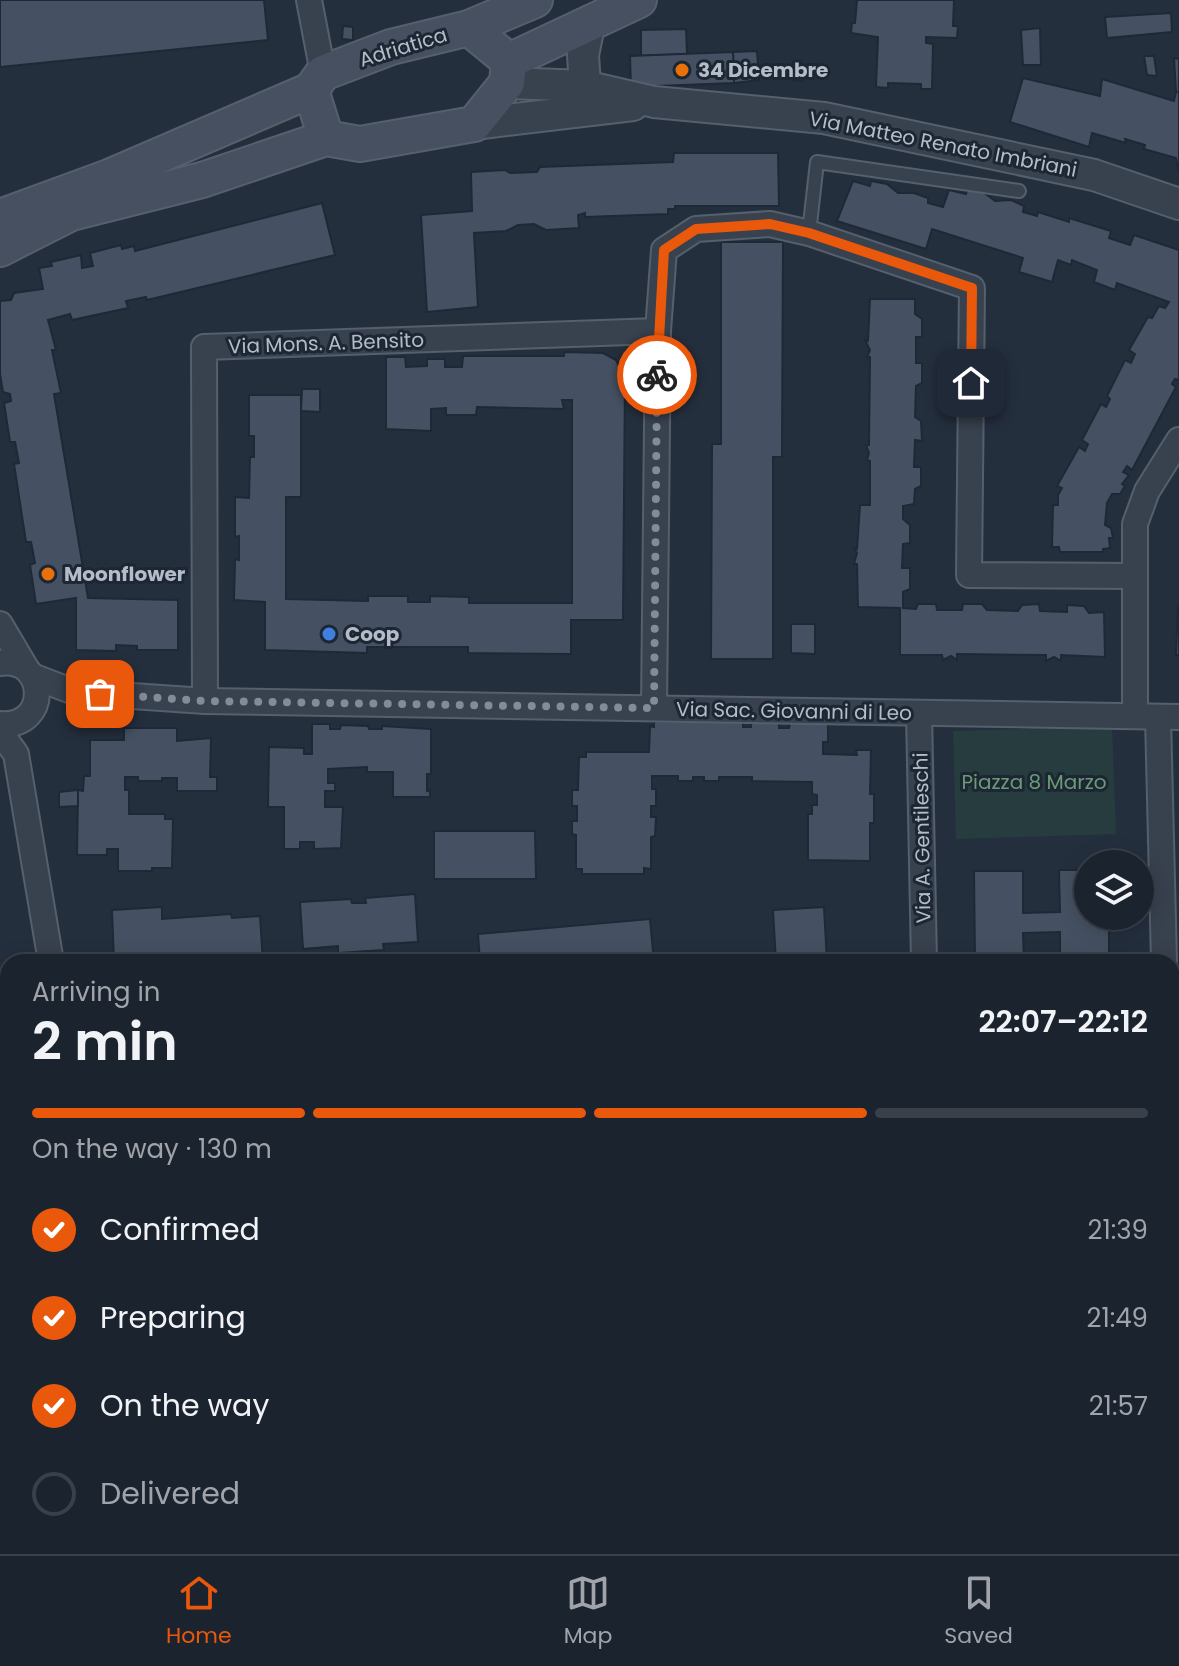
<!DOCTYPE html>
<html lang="en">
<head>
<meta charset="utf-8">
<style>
  body { margin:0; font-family:Poppins,sans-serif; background:#282f3a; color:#f1f3f6; height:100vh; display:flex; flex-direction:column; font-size:30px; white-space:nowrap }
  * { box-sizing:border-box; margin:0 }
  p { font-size:26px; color:#a0a4aa }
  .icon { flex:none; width:44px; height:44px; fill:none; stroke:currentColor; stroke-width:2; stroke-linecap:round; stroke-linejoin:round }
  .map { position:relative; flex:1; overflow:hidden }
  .drawer { position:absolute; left:0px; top:954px; width:1180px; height:600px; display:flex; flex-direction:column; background:#1b232e; border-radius:24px 24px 0 0; box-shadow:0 4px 20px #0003,0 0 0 2px #39404a }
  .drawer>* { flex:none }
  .buttons { position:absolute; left:1074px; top:850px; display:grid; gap:16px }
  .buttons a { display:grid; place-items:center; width:80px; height:80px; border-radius:50%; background:#1b232e; box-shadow:0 4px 20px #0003,0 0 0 2px #39404a; font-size:40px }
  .pin { position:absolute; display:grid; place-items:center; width:68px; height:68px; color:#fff; margin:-34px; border-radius:16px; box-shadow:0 4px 12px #0006 }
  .courier { position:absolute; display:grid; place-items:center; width:80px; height:80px; margin:-40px; border:6px solid #ea580c; border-radius:50%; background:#fff; color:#222; box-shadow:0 2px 10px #0007 }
  .headline em { font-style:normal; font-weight:600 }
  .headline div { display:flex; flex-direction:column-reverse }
  .headline { display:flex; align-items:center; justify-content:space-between; height:136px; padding:0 32px }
  h1 { font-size:52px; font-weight:600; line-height:60px }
  .bar { display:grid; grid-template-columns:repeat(4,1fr); gap:12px 8px; align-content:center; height:96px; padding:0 32px }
  .bar i { height:10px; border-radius:6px; background:#39404a }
  .bar .active { background:#ea580c }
  .bar p { grid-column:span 4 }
  ol { padding:0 32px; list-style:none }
  li { display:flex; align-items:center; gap:24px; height:88px }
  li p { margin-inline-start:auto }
  li .icon { padding:8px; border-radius:50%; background:#ea580c; color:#fff; stroke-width:4 }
  li:last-child { color:#a0a4aa }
  li i { width:44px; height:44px; border:4px solid #39404a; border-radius:50% }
  .menu { display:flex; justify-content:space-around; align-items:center; height:112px; border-top:2px solid #39404a; background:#1b232e; font-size:22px; color:#a0a4aa }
  .menu a { display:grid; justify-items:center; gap:4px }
  .menu .active { color:#ea580c }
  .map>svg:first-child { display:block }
  .green { fill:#263c3f }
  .building { fill:#455162; stroke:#1f2835; stroke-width:2 }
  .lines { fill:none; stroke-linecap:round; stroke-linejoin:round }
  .service-casing { stroke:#565f6c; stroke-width:16 }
  .minor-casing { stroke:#565f6c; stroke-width:28 }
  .tertiary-casing { stroke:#565f6c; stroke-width:34 }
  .secondary-casing { stroke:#565f6c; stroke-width:38 }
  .service { stroke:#38414e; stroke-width:12 }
  .minor { stroke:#38414e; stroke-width:24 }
  .tertiary { stroke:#38414e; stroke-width:30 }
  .secondary { stroke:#465061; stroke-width:34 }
  .done { stroke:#828b98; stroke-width:8; stroke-dasharray:0 14.4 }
  .route { stroke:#ea580c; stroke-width:10 }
  .food-dot { fill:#e8710a; stroke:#1d2633; stroke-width:3 }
  .shop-dot { fill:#3f7fe0; stroke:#1d2633; stroke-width:3 }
  .labels { text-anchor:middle; stroke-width:6; stroke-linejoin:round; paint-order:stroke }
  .street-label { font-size:20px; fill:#b4bcc9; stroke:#1d2633 }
  .poi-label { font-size:20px; font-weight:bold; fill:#b4bcc9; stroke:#1d2633; text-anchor:start }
  .park-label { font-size:20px; fill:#6b9a76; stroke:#1d2633 }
</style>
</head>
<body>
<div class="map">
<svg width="1179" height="1554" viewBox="0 0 1179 1554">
  <rect width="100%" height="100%" fill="#242f3e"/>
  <g class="green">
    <polygon points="1112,726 1116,834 956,839 953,731"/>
    <polygon points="1172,1226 1179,1226 1179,1544 1172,1545"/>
    <polygon points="178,1546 349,1546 350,1554 180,1554"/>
    <polygon points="847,1546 922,1546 923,1554 848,1554"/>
    <polygon points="929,1546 1164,1546 1095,1554 930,1554"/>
  </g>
  <g class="building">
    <polygon points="0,0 264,0 268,40 0,67"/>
    <polygon points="857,0 954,0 953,26 958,26 957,38 926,37 926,43 933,44 932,89 921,89 921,84 888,83 888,88 876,87 878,37 851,33 852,23 855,23"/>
    <polygon points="1171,13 1172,32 1107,38 1105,17"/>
    <polygon points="343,26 353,27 353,40 342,39"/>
    <polygon points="1040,28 1041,65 1023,65 1021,30"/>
    <polygon points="686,29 687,54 641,56 641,30"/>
    <polygon points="757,51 759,80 734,83 733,52"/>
    <polygon points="733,52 734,83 631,87 630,56"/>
    <polygon points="1144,56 1154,56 1157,76 1147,75"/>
    <polygon points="1174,58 1179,59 1179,92 1176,92"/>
    <polygon points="788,65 803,67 802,81 787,79"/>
    <polygon points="1023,78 1100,96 1102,79 1174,101 1176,92 1179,92 1179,173 1176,158 1144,149 1145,145 1125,139 1126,143 1092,133 1089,147 1010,122"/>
    <polygon points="674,153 778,153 779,206 675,206 675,209 668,209 668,214 585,217 585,213 578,215 579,228 546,230 534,224 518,225 506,231 474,233 478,307 427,312 421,215 472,211 471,172 505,170 510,173 537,172 540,167 673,162"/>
    <polygon points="853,181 870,186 871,181 887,184 898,193 914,193 928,198 928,203 943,207 949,190 966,194 967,190 983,192 995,201 1011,200 1024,206 1023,212 1037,216 1038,212 1069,222 1069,218 1111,231 1109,238 1130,245 1134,235 1179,250 1179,380 1175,379 1172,384 1176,387 1132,470 1127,466 1123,472 1129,475 1122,484 1125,486 1120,494 1112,494 1107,503 1105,525 1111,528 1113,538 1109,538 1110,548 1103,549 1103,552 1060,552 1059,547 1052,547 1053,505 1058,505 1058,495 1062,488 1057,486 1079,447 1085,451 1088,444 1082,440 1101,404 1106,407 1110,399 1107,396 1125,360 1131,363 1135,354 1129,350 1148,317 1152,318 1159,306 1165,308 1169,302 1117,283 1115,290 1094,282 1097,270 1072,260 1071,265 1058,260 1052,282 1019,272 1023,258 932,229 926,249 837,221"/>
    <polygon points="322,203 335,255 147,300 146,297 126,301 128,308 72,320 70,314 48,320 56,350 52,350 61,393 54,394 88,598 178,600 178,650 137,650 137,646 116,645 116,651 76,650 76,598 36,604 30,565 35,563 31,542 26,542 14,464 19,463 15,442 10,442 4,403 11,401 10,394 3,392 0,374 0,301 11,300 14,293 43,289 39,268 52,266 51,262 81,255 82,268 93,266 90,253 121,245 122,249 134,246 135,251"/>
    <polygon points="721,242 783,242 782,457 773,457 773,659 711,659 712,444 721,444"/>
    <polygon points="870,299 915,299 915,314 922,319 922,337 916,337 916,363 922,363 922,383 916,386 915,417 921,421 922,441 915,440 914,467 921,467 921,486 915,489 914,504 903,506 903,519 910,525 910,543 903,544 902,568 910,568 910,589 903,592 903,608 916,609 918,604 936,604 937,610 962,610 963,604 982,604 987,610 1018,611 1022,605 1039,604 1040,611 1067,612 1067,605 1084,606 1089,613 1104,612 1105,657 1061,655 1061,661 1054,657 1046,661 1046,655 957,654 957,660 951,656 943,660 942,655 900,655 900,608 858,607 857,564 854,564 857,553 854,548 857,549 860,505 870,505 870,461 867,460 869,453 866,445 869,445 870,357 867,357 870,350 865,340 868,341"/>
    <polygon points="564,352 603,353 616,360 625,378 623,620 571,620 571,654 468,653 468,647 367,647 367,653 265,650 265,602 234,600 235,559 239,560 239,536 235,537 235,497 249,498 250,457 254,457 254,436 249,436 249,395 301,395 301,497 286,497 286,599 368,601 368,596 408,596 408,602 430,602 430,596 469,597 469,603 572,603 572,400 562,400 564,409 477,407 476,415 446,415 446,408 431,409 431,431 386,429 386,357 405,357 406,367 427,366 427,359 445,359 445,367 462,367 463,356 564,356"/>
    <polygon points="302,389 320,389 320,412 301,411"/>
    <polygon points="1178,606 1179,606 1179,655 1176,655"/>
    <polygon points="791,624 815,624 815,654 791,653"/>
    <polygon points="654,721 743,722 743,727 751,727 751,722 779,722 779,728 789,728 790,722 828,722 828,742 823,742 823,754 857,755 856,750 871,750 870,794 874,794 874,823 870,823 870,861 808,860 808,814 812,814 812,805 817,805 817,795 812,794 812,782 752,781 752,777 719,777 719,781 704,781 704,777 693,777 693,781 678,781 678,776 652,776 652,789 656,789 656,806 651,806 651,817 656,817 655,836 651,837 651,869 644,868 644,874 582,874 582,869 576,869 576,835 572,834 572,821 577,821 577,806 572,806 572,790 578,790 579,757 586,757 586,752 649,752 650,726 654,727"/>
    <polygon points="312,724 330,724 330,729 340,729 341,725 368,726 369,729 382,729 382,726 431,729 431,774 427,774 427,791 430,790 430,797 393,797 393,772 367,772 367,767 328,769 328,783 335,783 335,791 325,791 325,807 343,807 341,848 314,849 314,842 300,842 300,849 284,849 284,807 268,807 269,747 304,748 304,754 312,754"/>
    <polygon points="124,728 177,728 177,741 211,738 210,777 217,777 217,791 177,791 177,778 162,778 162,781 138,781 138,777 125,777 125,790 129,790 129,814 165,814 165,819 173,819 172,868 152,868 152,871 118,871 118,849 107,849 107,855 77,855 78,790 83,791 84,776 90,776 90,740 124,740"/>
    <polygon points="78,790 78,806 59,807 59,792"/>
    <polygon points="434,831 535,831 536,879 434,879"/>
    <polygon points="1059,870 1088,870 1088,916 1109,916 1109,962 1060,962 1060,932 1023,933 1024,962 975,962 974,871 1023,871 1023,913 1060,912"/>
    <polygon points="415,894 418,942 383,944 384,950 338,953 338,946 303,949 300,902 351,899 352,903 366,903 365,898"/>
    <polygon points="162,907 162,919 231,914 232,918 260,916 263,962 114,962 112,910"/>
    <polygon points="824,907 827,962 776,962 773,910"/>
    <polygon points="650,919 654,962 480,962 478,934"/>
    <polygon points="1179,1323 1179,1400 1175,1400 1172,1376 1172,1324"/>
    <polygon points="1173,1400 1179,1400 1179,1426 1176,1426"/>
    <polygon points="1007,1547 1008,1554 990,1554 990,1551"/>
  </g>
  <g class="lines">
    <defs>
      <polyline id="service" points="809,233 817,162 1019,191"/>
      <g id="minor">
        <polyline points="309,0 323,73"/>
        <polyline points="0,624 26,668"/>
        <path d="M 0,663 C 46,655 52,728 0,724"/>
        <polyline points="32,676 74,692 205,701 1179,717"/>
        <polyline points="205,701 204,347 658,331"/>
        <polyline points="654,708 658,331 664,250 696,229 770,224 809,233 972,288 969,575 1135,576"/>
        <polyline points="919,713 924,962"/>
        <polyline points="1135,716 1135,524 1147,491 1179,440"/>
        <polyline points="1158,717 1164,962"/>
        <polyline points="0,732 16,754 51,962"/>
        <polyline points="1172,1226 1179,1225"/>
        <polyline points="0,1300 8,1298"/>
        <polyline points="144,1546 145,1554"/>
        <polyline points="817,1546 817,1554"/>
      </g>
      <g id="tertiary">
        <polyline points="507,83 585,86 654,102 824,118 1094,175 1179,204"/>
        <polyline points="585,86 583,55 590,21"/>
        <polyline points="474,124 633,105"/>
      </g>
      <g id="secondary">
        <polyline points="469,28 535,0"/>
        <polyline points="509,61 639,0"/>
        <polyline points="0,217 109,177 311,90"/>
        <polyline points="0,249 71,213 202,180 326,138 360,144 474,124 507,83 509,61 469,28 391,47 323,73 311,90 326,138"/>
      </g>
    </defs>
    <use href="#service" class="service-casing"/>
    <use href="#minor" class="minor-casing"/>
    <use href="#tertiary" class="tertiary-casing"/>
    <use href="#secondary" class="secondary-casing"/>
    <use href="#service" class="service"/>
    <use href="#minor" class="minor"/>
    <use href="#tertiary" class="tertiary"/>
    <use href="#secondary" class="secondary"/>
  </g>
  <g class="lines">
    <polyline class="done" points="100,694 205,701 654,708 657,375"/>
    <polyline class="route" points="657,375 664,250 696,229 770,224 809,233 972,288 971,383"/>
  </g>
  <g class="food-dot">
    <circle cx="682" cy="70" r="8"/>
    <circle cx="48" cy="574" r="8"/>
  </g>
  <circle class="shop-dot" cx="329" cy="634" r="8"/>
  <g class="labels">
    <g class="street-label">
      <text transform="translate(403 47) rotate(-17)" y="7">Adriatica</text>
      <text transform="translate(943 144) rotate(11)" y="7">Via Matteo Renato Imbriani</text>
      <text transform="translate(326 343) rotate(-2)" y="7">Via Mons. A. Bensito</text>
      <text transform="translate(794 711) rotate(1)" y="7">Via Sac. Giovanni di Leo</text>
      <text transform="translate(922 838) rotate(-91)" y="7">Via A. Gentileschi</text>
    </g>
    <g class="poi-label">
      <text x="698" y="77">34 Dicembre</text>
      <text x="64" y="581">Moonflower</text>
      <text x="345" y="641">Coop</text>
    </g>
    <g class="park-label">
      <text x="1034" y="789">Piazza 8 Marzo</text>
    </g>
  </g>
</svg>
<div class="buttons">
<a><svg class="icon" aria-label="layers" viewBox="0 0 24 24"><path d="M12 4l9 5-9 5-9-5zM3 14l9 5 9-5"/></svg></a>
</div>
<div class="pin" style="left:100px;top:694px;background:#ea580c"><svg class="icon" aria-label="bag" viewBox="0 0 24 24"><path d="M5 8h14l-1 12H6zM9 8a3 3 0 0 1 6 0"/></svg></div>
<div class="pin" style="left:971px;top:383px;background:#1f2937"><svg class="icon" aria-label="home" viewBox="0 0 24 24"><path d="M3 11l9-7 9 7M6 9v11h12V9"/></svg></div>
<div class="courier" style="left:657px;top:375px"><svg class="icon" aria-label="bike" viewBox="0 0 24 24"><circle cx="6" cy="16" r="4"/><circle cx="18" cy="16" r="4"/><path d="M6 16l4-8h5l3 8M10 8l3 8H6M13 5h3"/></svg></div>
<section class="drawer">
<div class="headline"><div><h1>2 min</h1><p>Arriving in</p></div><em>22:07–22:12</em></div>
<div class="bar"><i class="active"></i><i class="active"></i><i class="active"></i><i></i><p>On the way · 130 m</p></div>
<ol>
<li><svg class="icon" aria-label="check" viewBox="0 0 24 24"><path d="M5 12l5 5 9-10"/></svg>Confirmed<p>21:39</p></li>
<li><svg class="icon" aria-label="check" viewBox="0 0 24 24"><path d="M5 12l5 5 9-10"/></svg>Preparing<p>21:49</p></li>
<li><svg class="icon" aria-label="check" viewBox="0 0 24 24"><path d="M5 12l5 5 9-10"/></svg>On the way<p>21:57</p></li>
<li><i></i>Delivered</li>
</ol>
</section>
</div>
<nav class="menu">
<a class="active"><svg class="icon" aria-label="home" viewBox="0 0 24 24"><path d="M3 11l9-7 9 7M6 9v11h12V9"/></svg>Home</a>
<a><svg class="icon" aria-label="map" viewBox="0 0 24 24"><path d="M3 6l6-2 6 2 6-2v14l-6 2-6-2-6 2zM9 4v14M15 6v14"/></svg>Map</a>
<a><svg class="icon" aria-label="saved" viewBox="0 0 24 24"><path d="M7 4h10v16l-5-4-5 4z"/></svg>Saved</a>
</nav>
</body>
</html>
